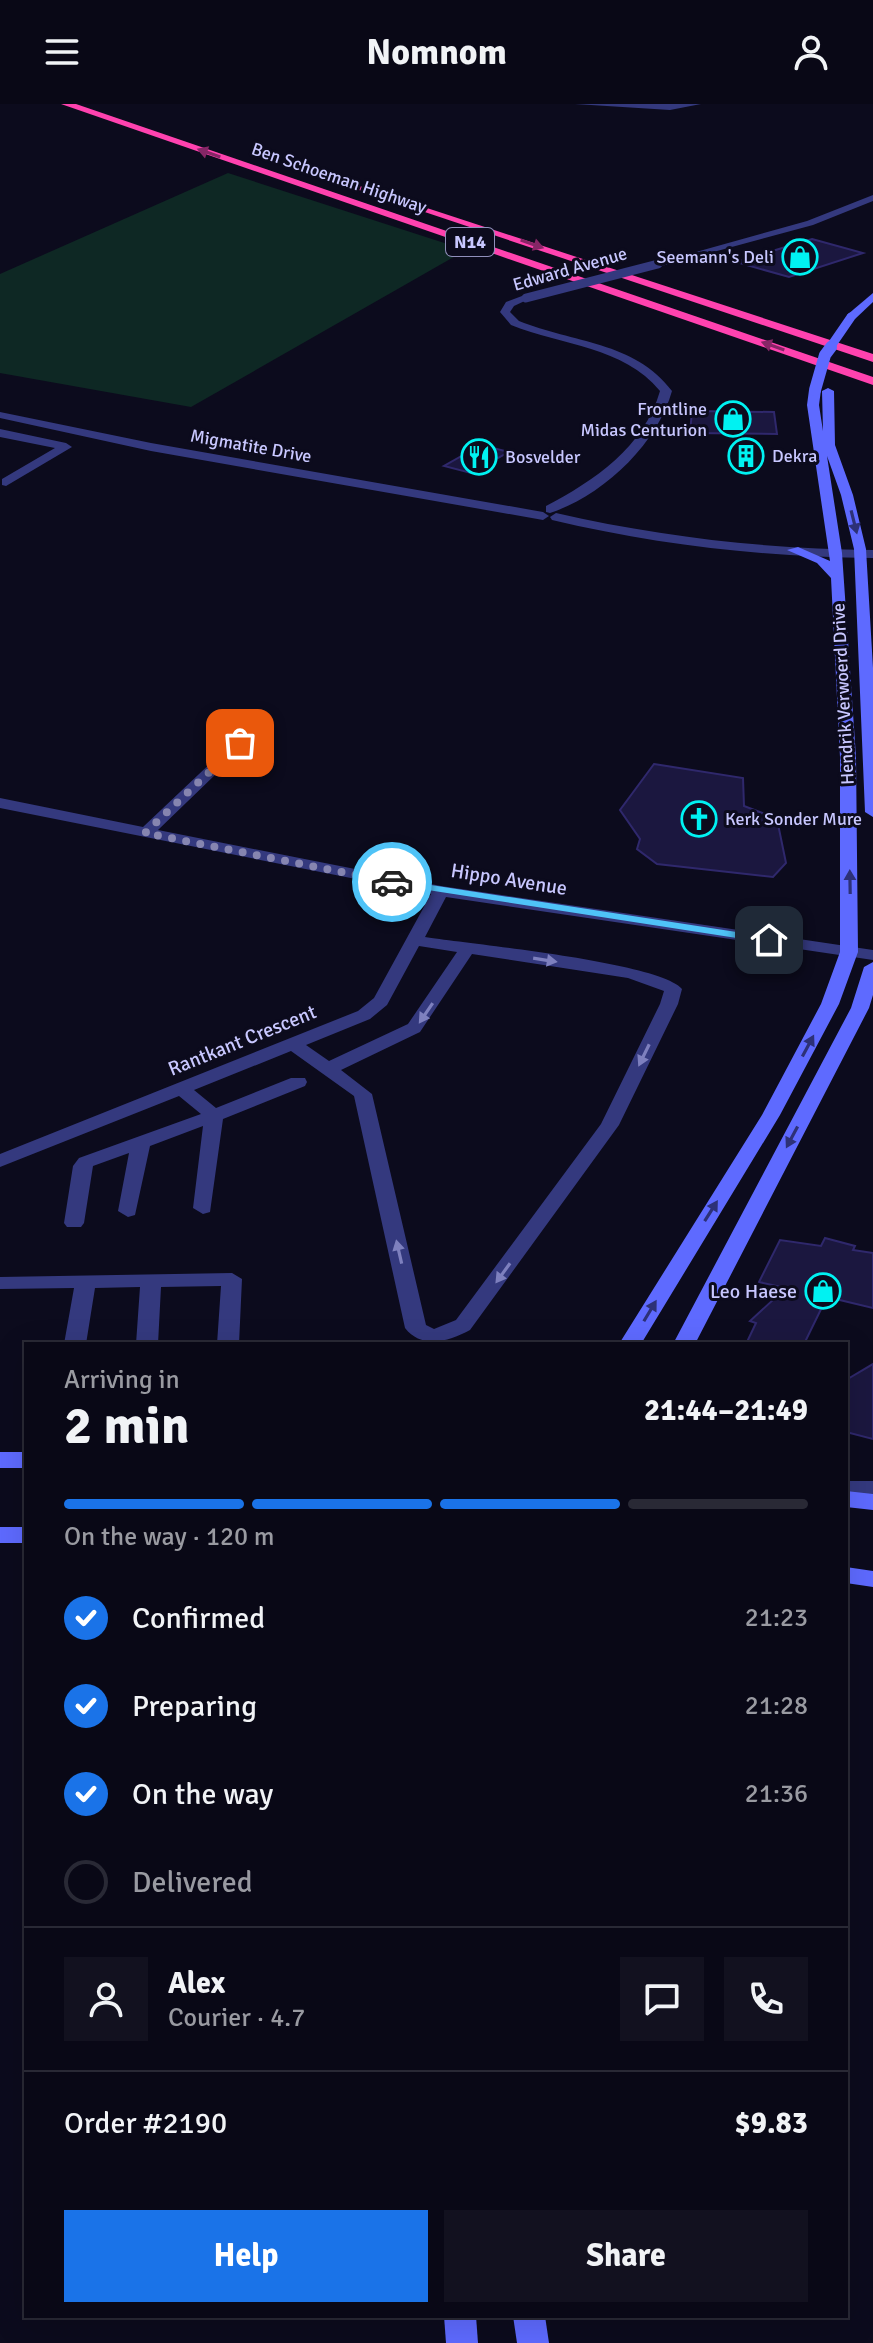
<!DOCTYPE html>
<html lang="en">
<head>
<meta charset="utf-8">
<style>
  body { margin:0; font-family:Signika,sans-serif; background:#12111f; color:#f1f3f6; height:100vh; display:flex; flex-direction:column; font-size:30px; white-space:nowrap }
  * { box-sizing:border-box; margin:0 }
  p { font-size:26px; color:#999aa1 }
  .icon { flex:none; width:44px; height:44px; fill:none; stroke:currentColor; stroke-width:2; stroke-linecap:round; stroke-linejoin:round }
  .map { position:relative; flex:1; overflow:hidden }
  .details { position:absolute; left:24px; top:1238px; width:824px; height:976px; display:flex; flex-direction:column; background:#090816; border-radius:0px; box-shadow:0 8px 32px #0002,0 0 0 2px #292935 }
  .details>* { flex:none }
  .pin { position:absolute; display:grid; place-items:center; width:68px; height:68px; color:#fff; margin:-34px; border-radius:16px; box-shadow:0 4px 12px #0006 }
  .courier { position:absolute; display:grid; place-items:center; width:80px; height:80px; margin:-40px; border:6px solid #4fc3f7; border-radius:50%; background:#fff; color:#222; box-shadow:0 2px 10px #0007 }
  .head em { font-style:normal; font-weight:700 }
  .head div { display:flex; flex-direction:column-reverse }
  .head { display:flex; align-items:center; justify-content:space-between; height:136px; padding:0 40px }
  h1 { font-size:52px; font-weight:700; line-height:60px }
  .bar { display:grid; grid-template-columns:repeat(4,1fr); gap:12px 8px; align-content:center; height:96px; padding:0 40px }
  .bar i { height:10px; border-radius:6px; background:#292935 }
  .bar .current { background:#1a73e8 }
  .bar p { grid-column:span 4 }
  .line { display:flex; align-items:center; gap:20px; padding:0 40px; border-top:2px solid #292935 }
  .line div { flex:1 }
  .round { display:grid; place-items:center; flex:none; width:84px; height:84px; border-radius:0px; background:#12111f }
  ol { padding:0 40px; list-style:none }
  li { display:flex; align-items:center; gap:24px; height:88px }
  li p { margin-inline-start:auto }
  li .icon { padding:8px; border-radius:50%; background:#1a73e8; color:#fff; stroke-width:4 }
  li:last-child { color:#999aa1 }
  li i { width:44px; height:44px; border:4px solid #292935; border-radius:50% }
  .button { display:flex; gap:16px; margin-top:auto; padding:16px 40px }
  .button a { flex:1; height:92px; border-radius:0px; background:#1a73e8; color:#fff; font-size:32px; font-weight:700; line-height:92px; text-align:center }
  .button a+a { background:#12111f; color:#f1f3f6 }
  header { display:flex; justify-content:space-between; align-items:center; height:104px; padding:0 40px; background:#090816; font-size:36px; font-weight:700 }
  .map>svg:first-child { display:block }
  .green { fill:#0e2824 }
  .building { fill:#1b173f; stroke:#2f286c; stroke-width:2 }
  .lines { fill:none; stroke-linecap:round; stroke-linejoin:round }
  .street { fill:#34397e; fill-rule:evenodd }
  .secondary { fill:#5e6aff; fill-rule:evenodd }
  .highway { fill:#ff42af; fill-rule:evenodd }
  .street-bridge { stroke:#34397e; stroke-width:9 }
  .secondary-bridge-far1 { stroke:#5e6aff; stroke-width:9 }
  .secondary-bridge { stroke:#5e6aff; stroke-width:12 }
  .oneway { fill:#862666 }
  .oneway2 { fill:#2d3177 }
  .oneway3 { fill:#7e80be }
  .route { fill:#4fc3f7 }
  .done { stroke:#8685b0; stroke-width:8; stroke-dasharray:0 14.4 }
  .labels { text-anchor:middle; stroke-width:6; stroke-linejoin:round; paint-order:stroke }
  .far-street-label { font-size:18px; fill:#c8c7ff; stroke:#0c0b1d }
  .shield { fill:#0c0b1d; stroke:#908fbb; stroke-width:2 }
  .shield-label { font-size:18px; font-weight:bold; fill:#c8c7ff }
  .far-poi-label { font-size:18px; fill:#c8c7ff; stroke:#0c0b1d; text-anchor:start }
  .street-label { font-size:20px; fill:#c8c7ff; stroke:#0c0b1d }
  .poi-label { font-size:20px; fill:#c8c7ff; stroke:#0c0b1d; text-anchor:end }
</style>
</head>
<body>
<header><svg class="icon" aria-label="menu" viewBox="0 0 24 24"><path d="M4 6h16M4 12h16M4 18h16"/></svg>Nomnom<svg class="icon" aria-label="person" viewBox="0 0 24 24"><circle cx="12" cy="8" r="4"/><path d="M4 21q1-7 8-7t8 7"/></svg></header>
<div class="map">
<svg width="873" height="2239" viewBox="0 0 873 2239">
  <rect width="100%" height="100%" fill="#0c0b1d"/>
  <polygon class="green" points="228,69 466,146 191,303 0,269 0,170"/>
  <g class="building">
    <polygon points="812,135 863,149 789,173 736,158"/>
    <polygon points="692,307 774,308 777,330 690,329"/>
    <polygon points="481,341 509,348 471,369 444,362"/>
    <polygon points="654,660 743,674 744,702 765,710 778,720 786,759 773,773 657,760 637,745 640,735 620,706"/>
    <polygon points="825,1134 855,1142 853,1146 873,1149 873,1204 827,1193 804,1240 746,1240 756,1219 750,1217 786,1184 759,1178 780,1136 821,1142"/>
    <polygon points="873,1260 873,1335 846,1328 846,1276"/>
  </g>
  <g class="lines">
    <g class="street">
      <polygon points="575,0 701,0 670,6"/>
      <polygon points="873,91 873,97 813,121 658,163 653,160 807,117"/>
      <path d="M 522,192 L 531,194 L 514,202 L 510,208 L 519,217 C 573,239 634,237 672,287 C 657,341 602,392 550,409 L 546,408 L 546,402 C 594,377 644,343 660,287 C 623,242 563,242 511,221 L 500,208 L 506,198 Z"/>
      <polygon points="0,308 151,339 543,408 549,412 543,416 151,347 0,314"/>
      <polygon points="0,325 66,339 72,343 6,382 2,381 2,375 55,344 0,333"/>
      <path d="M 556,409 C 661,433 766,445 873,446 L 873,454 C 765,453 657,441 552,416 L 550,413 Z"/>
      <path d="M 240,635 L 245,636 L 245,642 L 158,726 L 441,782 L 873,846 L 873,856 L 446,793 L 425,833 C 469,840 659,858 682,885 L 678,900 L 619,1021 L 470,1226 C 450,1237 422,1246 405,1224 L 354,992 L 291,947 L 194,986 L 216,1004 L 291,974 L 305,974 L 307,978 L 305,982 L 223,1015 L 210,1108 L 203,1110 L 193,1104 L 203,1022 L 150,1042 L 135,1111 L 128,1113 L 118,1107 L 129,1049 L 93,1062 L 84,1119 L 81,1123 L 67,1123 L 64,1119 L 73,1062 L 79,1054 L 201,1010 L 179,992 L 0,1063 L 0,1050 L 358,907 L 374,894 L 431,790 L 0,704 L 0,694 L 143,723 L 235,636 ZM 419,842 L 457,848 L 408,920 L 329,957 L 306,941 L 370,915 L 387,901 ZM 472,850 L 628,874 L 664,887 L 660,900 L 601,1020 L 456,1216 L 434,1225 L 426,1221 L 372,990 L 341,966 L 420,928 Z"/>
      <polygon points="232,1169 242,1175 239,1240 217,1240 221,1182 161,1183 158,1240 136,1240 140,1183 95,1184 86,1240 64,1240 74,1184 0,1185 0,1173"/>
      <rect x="846" y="1377" width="27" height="16"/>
    </g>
    <g class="secondary">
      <polygon points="873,189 873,198 855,215 847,215 847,211"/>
      <polygon points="815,283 821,286 819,301 823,327 822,287 828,284 834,287 835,341 853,391 866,445 873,564 873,713 865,708 854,445 841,391 827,352 842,449 856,653 858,848 839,900 780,1011 641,1240 619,1240 762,1011 821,900 840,848 840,653 831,474 817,459 787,446 798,443 830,457 807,301 809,286"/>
      <polygon points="873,858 873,891 869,904 695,1240 673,1240 851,904 864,863"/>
      <rect x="0" y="1348" width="26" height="16"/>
      <polygon points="846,1387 873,1390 873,1406 846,1403"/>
      <rect x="0" y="1423" width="26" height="16"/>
      <polygon points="846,1463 873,1467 873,1483 846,1479"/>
      <polygon points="444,2212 476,2212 478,2239 446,2239"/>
      <polygon points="513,2212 545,2212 549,2239 517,2239"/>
    </g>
    <g class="highway">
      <polygon points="61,0 76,0 873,273 873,281"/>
      <polygon points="308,65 873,250 873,258 308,69"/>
    </g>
    <polyline class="street-bridge" points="526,194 658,160"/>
    <polyline class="secondary-bridge-far1" points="829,245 851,213"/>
    <polyline class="secondary-bridge" points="815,286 825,251 831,243"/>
  </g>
  <defs><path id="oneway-solid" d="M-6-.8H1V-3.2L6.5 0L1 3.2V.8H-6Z" transform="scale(2)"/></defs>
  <g class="oneway">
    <use href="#oneway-solid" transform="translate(209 49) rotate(-161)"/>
    <use href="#oneway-solid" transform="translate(532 140) rotate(19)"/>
    <use href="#oneway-solid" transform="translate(773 242) rotate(-161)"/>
  </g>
  <g class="oneway2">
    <use href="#oneway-solid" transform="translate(854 418) rotate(76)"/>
    <use href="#oneway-solid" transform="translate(850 778) rotate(-91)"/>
    <use href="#oneway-solid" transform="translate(808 942) rotate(-62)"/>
    <use href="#oneway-solid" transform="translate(792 1033) rotate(118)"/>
    <use href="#oneway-solid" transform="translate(711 1107) rotate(-58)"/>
    <use href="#oneway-solid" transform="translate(650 1207) rotate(-59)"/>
  </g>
  <g class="oneway3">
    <use href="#oneway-solid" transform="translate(545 856) rotate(9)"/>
    <use href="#oneway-solid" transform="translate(426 909) rotate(124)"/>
    <use href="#oneway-solid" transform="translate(644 951) rotate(116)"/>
    <use href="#oneway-solid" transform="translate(399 1148) rotate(-103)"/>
    <use href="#oneway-solid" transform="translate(503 1169) rotate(126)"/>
  </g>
  <polygon class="route" points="392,775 769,833 775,836 769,839 389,780 389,776"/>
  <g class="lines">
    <polyline class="done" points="240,639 145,729 392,778"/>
  </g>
  <defs>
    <symbol id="shop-ring" viewBox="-11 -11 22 22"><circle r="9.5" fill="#0c0b1d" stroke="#00f2f2" stroke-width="1.5"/><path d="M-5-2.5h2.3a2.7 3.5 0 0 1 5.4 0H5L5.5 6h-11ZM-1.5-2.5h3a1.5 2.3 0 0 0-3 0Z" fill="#00f2f2"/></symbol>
    <symbol id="building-ring" viewBox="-11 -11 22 22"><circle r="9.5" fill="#0c0b1d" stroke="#00f2f2" stroke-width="1.5"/><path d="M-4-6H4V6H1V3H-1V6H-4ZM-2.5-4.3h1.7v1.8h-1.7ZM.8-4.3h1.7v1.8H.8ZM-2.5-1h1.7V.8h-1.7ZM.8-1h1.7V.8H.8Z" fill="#00f2f2"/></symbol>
    <symbol id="restaurant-ring" viewBox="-11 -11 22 22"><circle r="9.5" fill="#0c0b1d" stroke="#00f2f2" stroke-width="1.5"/><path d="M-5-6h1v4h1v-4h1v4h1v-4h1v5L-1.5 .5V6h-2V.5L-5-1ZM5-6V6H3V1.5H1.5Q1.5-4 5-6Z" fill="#00f2f2"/></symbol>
    <symbol id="church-ring" viewBox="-11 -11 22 22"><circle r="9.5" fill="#0c0b1d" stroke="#00f2f2" stroke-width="1.5"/><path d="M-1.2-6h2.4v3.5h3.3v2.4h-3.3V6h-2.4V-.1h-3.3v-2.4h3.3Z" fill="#00f2f2"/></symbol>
  </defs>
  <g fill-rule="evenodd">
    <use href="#shop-ring" x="780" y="133" width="40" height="40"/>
    <use href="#shop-ring" x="713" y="295" width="40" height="40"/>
    <use href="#building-ring" x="726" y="332" width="40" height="40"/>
    <use href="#restaurant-ring" x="459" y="333" width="40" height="40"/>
    <use href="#church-ring" x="679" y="695" width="40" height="40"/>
    <use href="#shop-ring" x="803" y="1167" width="40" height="40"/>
  </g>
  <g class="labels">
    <g class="far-street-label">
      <text transform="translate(339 74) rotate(19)" y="6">Ben Schoeman Highway</text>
      <text transform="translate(570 165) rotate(-16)" y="6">Edward Avenue</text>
      <text transform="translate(251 342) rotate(10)" y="6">Migmatite Drive</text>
      <text transform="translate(843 590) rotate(-93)" y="6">Hendrik Verwoerd Drive</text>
    </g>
    <rect class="shield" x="446" y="124" width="48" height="28" rx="6"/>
    <g class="shield-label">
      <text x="470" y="144">N14</text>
    </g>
    <g class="far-poi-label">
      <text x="774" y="159" text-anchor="end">Seemann's Deli</text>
      <text x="707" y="311" text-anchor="end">Frontline<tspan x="707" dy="21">Midas Centurion</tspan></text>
      <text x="772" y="358">Dekra</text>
      <text x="505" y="359">Bosvelder</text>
      <text x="725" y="721">Kerk Sonder Mure</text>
    </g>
    <g class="street-label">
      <text transform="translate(509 775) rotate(9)" y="7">Hippo Avenue</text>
      <text transform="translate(242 936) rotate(-22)" y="7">Rantkant Crescent</text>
    </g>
    <g class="poi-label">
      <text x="797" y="1194">Leo Haese</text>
    </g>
  </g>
</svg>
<div class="pin" style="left:240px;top:639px;background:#ea580c"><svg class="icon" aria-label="bag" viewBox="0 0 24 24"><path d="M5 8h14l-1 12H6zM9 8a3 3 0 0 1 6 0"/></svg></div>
<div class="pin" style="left:769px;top:836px;background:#1f2937"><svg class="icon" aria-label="home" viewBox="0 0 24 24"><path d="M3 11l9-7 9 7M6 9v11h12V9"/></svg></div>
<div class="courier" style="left:392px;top:778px"><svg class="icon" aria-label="car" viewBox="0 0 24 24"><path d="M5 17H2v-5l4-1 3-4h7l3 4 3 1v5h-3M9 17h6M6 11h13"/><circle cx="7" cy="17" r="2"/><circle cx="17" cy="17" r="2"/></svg></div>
<section class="details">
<div class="head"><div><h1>2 min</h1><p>Arriving in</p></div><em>21:44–21:49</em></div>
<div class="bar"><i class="current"></i><i class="current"></i><i class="current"></i><i></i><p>On the way · 120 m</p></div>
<ol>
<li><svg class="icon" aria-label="check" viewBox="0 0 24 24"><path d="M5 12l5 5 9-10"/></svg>Confirmed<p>21:23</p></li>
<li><svg class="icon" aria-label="check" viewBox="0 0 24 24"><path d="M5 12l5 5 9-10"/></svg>Preparing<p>21:28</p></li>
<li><svg class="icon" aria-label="check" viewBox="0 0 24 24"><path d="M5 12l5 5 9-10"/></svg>On the way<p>21:36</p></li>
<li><i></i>Delivered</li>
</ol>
<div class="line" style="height:144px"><a class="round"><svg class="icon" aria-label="person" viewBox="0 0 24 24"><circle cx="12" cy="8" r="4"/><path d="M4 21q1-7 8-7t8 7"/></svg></a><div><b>Alex</b><p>Courier · 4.7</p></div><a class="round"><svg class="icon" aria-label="chat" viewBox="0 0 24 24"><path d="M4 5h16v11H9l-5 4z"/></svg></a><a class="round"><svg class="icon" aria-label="phone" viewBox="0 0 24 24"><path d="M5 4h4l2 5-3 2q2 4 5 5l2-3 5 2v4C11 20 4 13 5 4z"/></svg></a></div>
<div class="line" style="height:104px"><div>Order #2190</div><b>$9.83</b></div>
<div class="button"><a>Help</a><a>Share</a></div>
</section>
</div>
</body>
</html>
